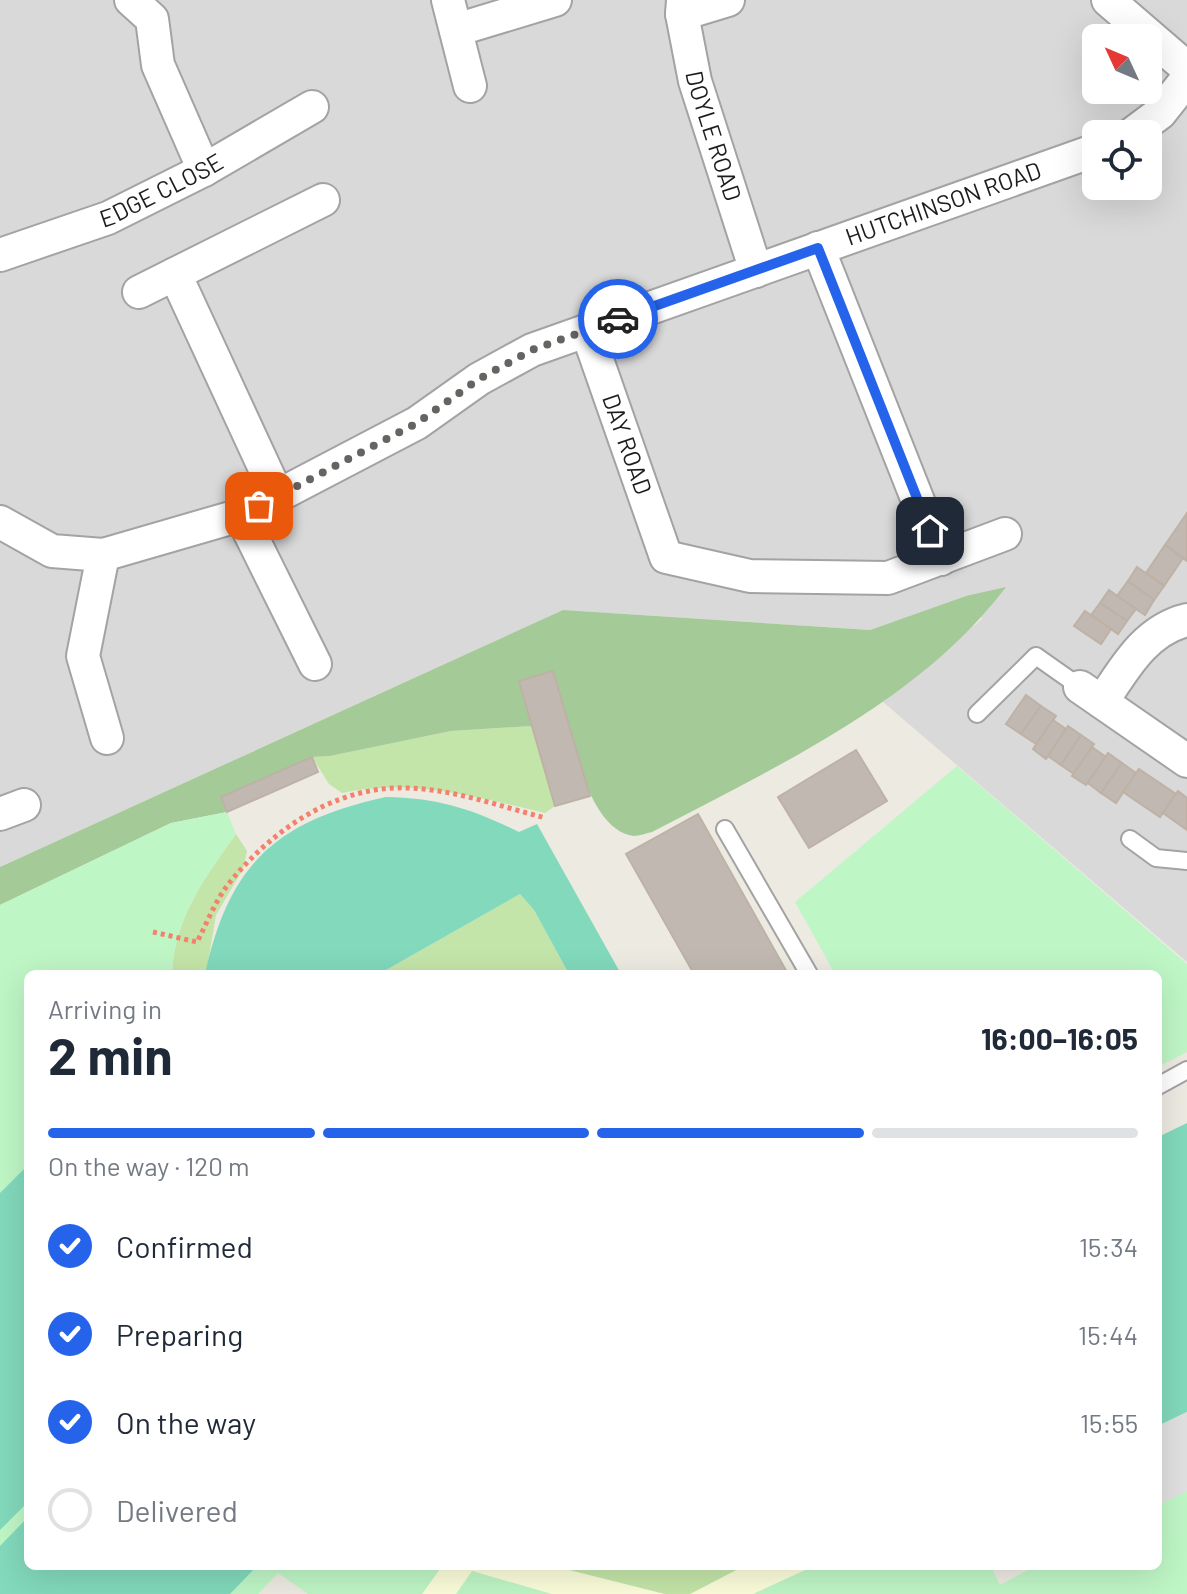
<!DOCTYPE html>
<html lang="en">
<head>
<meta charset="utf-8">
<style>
  body { margin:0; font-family:Barlow,sans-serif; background:#f6f6f7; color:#1f2937; height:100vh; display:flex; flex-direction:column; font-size:30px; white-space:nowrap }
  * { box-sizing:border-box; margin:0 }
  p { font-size:26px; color:#747a83 }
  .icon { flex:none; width:44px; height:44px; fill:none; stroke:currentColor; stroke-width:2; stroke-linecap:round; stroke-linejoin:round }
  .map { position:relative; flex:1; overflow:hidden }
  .drawer { position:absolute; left:24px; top:970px; width:1138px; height:600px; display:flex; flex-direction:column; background:#fff; border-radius:12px; box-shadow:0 8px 32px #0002 }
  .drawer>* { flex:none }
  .needle { width:52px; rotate:314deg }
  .fabs { position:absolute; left:1082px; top:24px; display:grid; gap:16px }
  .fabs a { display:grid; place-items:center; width:80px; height:80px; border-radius:12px; background:#fff; box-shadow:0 8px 32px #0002; font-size:40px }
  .pin { position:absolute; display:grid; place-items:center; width:68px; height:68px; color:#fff; margin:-34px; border-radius:16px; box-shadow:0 4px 12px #0006 }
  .courier { position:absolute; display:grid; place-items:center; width:80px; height:80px; margin:-40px; border:6px solid #2563eb; border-radius:50%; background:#fff; color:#222; box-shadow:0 2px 10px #0007 }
  .headline em { font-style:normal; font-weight:700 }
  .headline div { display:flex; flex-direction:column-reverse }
  .headline { display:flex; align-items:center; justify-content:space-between; height:136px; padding:0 24px }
  h1 { font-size:52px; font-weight:700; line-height:60px }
  .bar { display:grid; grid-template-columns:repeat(4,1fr); gap:12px 8px; align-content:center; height:96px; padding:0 24px }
  .bar i { height:10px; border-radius:6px; background:#e0e1e3 }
  .bar .current { background:#2563eb }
  .bar p { grid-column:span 4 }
  ol { padding:0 24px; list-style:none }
  li { display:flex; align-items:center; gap:24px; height:88px }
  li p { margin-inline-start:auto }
  li .icon { padding:8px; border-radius:50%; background:#2563eb; color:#fff; stroke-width:4 }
  li:last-child { color:#747a83 }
  li i { width:44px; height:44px; border:4px solid #e0e1e3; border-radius:50% }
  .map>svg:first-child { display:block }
  .residential { fill:#dad9d9; fill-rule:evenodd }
  .education { fill:#fcfdda }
  .grass { fill:#c4e5a9 }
  .forest { fill:#a4ca98 }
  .park { fill:#bff6c6 }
  .pitch { fill:#82d9bc }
  .parking { fill:#e0e0e0 }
  .building { fill:#c1b9b1; stroke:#beb1a5; stroke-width:2 }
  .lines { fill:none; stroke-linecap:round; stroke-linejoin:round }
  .lane-casing { stroke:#a3a3a3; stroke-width:20 }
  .street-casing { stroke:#a3a3a3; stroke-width:36 }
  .path { stroke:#f3816c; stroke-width:5; stroke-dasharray:4 4; stroke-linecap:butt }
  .lane { stroke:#fff; stroke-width:16 }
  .street { stroke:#fff; stroke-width:32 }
  .done { stroke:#656461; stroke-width:8; stroke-dasharray:0 14.4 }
  .route { stroke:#2563eb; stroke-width:10 }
  .labels { text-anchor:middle; stroke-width:6; stroke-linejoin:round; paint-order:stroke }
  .street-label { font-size:24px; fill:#1c1c1c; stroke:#fff }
</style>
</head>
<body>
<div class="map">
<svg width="1187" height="1594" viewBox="0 0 1187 1594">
  <rect width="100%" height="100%" fill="#edeae2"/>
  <path class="residential" d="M 0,0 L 1187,0 L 1187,962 L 883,702 L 982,619 L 966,596 L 870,630 L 563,610 L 0,867 ZM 1096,38 L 1148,38 L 1148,90 L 1096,90 ZM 1096,134 L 1148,134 L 1148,186 L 1096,186 Z"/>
  <g class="education">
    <polygon points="442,1566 558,1566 665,1594 422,1594"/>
    <polygon points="744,1566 991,1566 1004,1594 689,1594"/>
  </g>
  <g class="grass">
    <path d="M 532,726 L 555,806 L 545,813 C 476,797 412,778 342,793 L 329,784 L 312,757 L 330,756 L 451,731 Z"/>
    <path d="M 236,834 L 247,851 L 243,869 L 216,915 L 206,974 L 172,974 C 174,919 205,877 236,834 Z"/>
    <polygon points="520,894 534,910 569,974 379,974"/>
    <polygon points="553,1566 744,1566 690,1594 665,1594"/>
  </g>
  <path class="forest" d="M 1006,587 C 919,702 777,766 652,832 C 647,833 639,836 634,836 C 582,830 568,712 553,671 L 519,681 L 532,726 L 451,731 L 330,756 L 312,757 L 222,797 L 227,812 L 171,823 L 0,905 L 0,867 L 563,610 L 870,630 L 966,596 Z"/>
  <g class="park">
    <polygon points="957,766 1187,964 1187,1052 1158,1067 1158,974 835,974 795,902"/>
    <path d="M 227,812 L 236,834 C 205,877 174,919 172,974 L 28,974 L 28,1566 L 442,1566 L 422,1594 L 308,1594 L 278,1573 L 258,1594 L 0,1594 L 0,905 L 171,823 Z"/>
    <polygon points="1187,1491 1187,1594 753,1594 814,1566 991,1566 1000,1585 1035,1566 1158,1566 1158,1505"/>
    <polygon points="472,1571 552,1594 456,1594"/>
  </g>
  <g class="pitch">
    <path d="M 386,797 C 439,798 472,809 519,832 L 537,824 L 621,974 L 569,974 L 534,910 L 520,894 L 379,974 L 205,974 C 229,864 276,821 386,797 Z"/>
    <polygon points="1187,1123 1187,1412 1158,1426 1158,1137"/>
    <polygon points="28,1165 28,1502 0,1530 0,1193"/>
    <polygon points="28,1517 28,1566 257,1566 230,1594 0,1594 0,1546"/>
  </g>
  <polygon class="parking" points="1187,1412 1187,1491 1158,1505 1158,1426"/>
  <g class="building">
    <polygon points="1187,513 1187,561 1165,545"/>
    <polygon points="1165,545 1183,558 1164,586 1146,573"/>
    <polygon points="1137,567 1164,586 1154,600 1128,581"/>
    <polygon points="1128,581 1154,600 1145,615 1117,596"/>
    <polygon points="1109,590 1136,609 1127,621 1100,603"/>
    <polygon points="1100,603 1127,621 1118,634 1091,615"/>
    <polygon points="1085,611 1111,629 1101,644 1074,626"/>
    <polygon points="553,671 590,796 555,806 519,681"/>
    <polygon points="1026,695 1041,706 1021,734 1006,724"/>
    <polygon points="1041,706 1056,716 1036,744 1021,734"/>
    <polygon points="1053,720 1066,729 1046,759 1033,749"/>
    <polygon points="1068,726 1081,735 1061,765 1048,756"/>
    <polygon points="1081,735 1094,744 1074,774 1061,765"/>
    <polygon points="1092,747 1106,757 1086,785 1072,776"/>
    <polygon points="856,750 887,801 809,848 778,797"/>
    <polygon points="1108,753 1122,763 1101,793 1088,783"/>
    <polygon points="312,757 318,772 227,812 221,797"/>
    <polygon points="1122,763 1136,773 1116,803 1101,793"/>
    <polygon points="1139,769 1176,794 1160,817 1123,792"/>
    <polygon points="1178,791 1187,798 1187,830 1163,813"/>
    <polygon points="698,814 788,974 694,974 626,854"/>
  </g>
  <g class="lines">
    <defs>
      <g id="lane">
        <polyline points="977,714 1036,656 1080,687"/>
        <polyline points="725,829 809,974"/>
        <polyline points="1130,839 1156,858 1187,861"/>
        <polyline points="1158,1086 1187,1070"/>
      </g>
      <g id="street">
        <polyline points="131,0 152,19 158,65 204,170"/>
        <polyline points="448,0 470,86"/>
        <path id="s1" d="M 683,0 L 682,14 L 695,81 L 756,271"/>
        <polyline points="1108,0 1187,68"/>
        <polyline points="682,14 728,0"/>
        <polyline points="456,30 555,0"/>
        <polyline points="1132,134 1160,113 1187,79"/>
        <polyline points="818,248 941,559"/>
        <path id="s2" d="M 0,255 L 108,218 L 204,170 L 312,107"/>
        <polyline points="175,274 278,497"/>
        <polyline points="139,292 323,200"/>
        <path id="s3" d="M 587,331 L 666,557 L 750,576 L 888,578 L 1005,534"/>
        <polyline points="241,515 315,664"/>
        <path id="s4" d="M 0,522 L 52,551 L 103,555 L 241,515 L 417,423 L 479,379 L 532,350 L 1096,150"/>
        <polyline points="103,555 83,656 107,738"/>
        <polyline points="1080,687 1187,761"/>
        <path d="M 1102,702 C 1124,669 1145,630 1187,620"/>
        <polyline points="0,814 24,805"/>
      </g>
    </defs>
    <use href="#lane" class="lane-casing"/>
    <use href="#street" class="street-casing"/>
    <path class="path" d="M 153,932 L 197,942 C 207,923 216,899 230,882 C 270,833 329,790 396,788 C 445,786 498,806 546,818"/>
    <use href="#lane" class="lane"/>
    <use href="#street" class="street"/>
  </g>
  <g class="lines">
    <polyline class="done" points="259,506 417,423 479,379 532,350 618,319"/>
    <polyline class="route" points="618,319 818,248 930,531"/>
  </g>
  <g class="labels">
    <g class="street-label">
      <text dy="8" stroke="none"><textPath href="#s1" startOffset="140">DOYLE ROAD</textPath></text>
      <text dy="8" stroke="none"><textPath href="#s2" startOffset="174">EDGE CLOSE</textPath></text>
      <text dy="8" stroke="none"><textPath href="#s4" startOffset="1026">HUTCHINSON ROAD</textPath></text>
      <text dy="8" stroke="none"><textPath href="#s3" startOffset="120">DAY ROAD</textPath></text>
    </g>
  </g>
</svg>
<div class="fabs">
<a><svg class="needle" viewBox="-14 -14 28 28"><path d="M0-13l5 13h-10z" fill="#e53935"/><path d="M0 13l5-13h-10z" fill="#747a83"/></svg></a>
<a><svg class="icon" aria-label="locate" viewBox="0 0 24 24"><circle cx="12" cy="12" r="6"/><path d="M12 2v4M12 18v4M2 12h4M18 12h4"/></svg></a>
</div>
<div class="pin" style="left:259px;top:506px;background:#ea580c"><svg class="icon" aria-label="bag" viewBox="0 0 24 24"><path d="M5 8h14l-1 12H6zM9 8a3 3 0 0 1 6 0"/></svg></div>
<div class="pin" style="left:930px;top:531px;background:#1f2937"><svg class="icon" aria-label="home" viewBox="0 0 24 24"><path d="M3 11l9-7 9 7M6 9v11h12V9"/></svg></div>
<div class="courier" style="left:618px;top:319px"><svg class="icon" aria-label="car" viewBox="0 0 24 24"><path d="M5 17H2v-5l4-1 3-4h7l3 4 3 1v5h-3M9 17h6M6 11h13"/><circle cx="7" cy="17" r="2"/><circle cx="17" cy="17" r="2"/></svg></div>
<section class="drawer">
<div class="headline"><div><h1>2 min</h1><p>Arriving in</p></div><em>16:00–16:05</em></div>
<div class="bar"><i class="current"></i><i class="current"></i><i class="current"></i><i></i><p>On the way · 120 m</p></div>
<ol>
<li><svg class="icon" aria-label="check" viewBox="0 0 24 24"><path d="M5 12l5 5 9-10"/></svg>Confirmed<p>15:34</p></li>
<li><svg class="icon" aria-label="check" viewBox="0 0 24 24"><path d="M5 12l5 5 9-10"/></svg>Preparing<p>15:44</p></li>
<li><svg class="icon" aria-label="check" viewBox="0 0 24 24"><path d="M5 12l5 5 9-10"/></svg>On the way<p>15:55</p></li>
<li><i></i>Delivered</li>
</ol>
</section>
</div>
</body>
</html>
